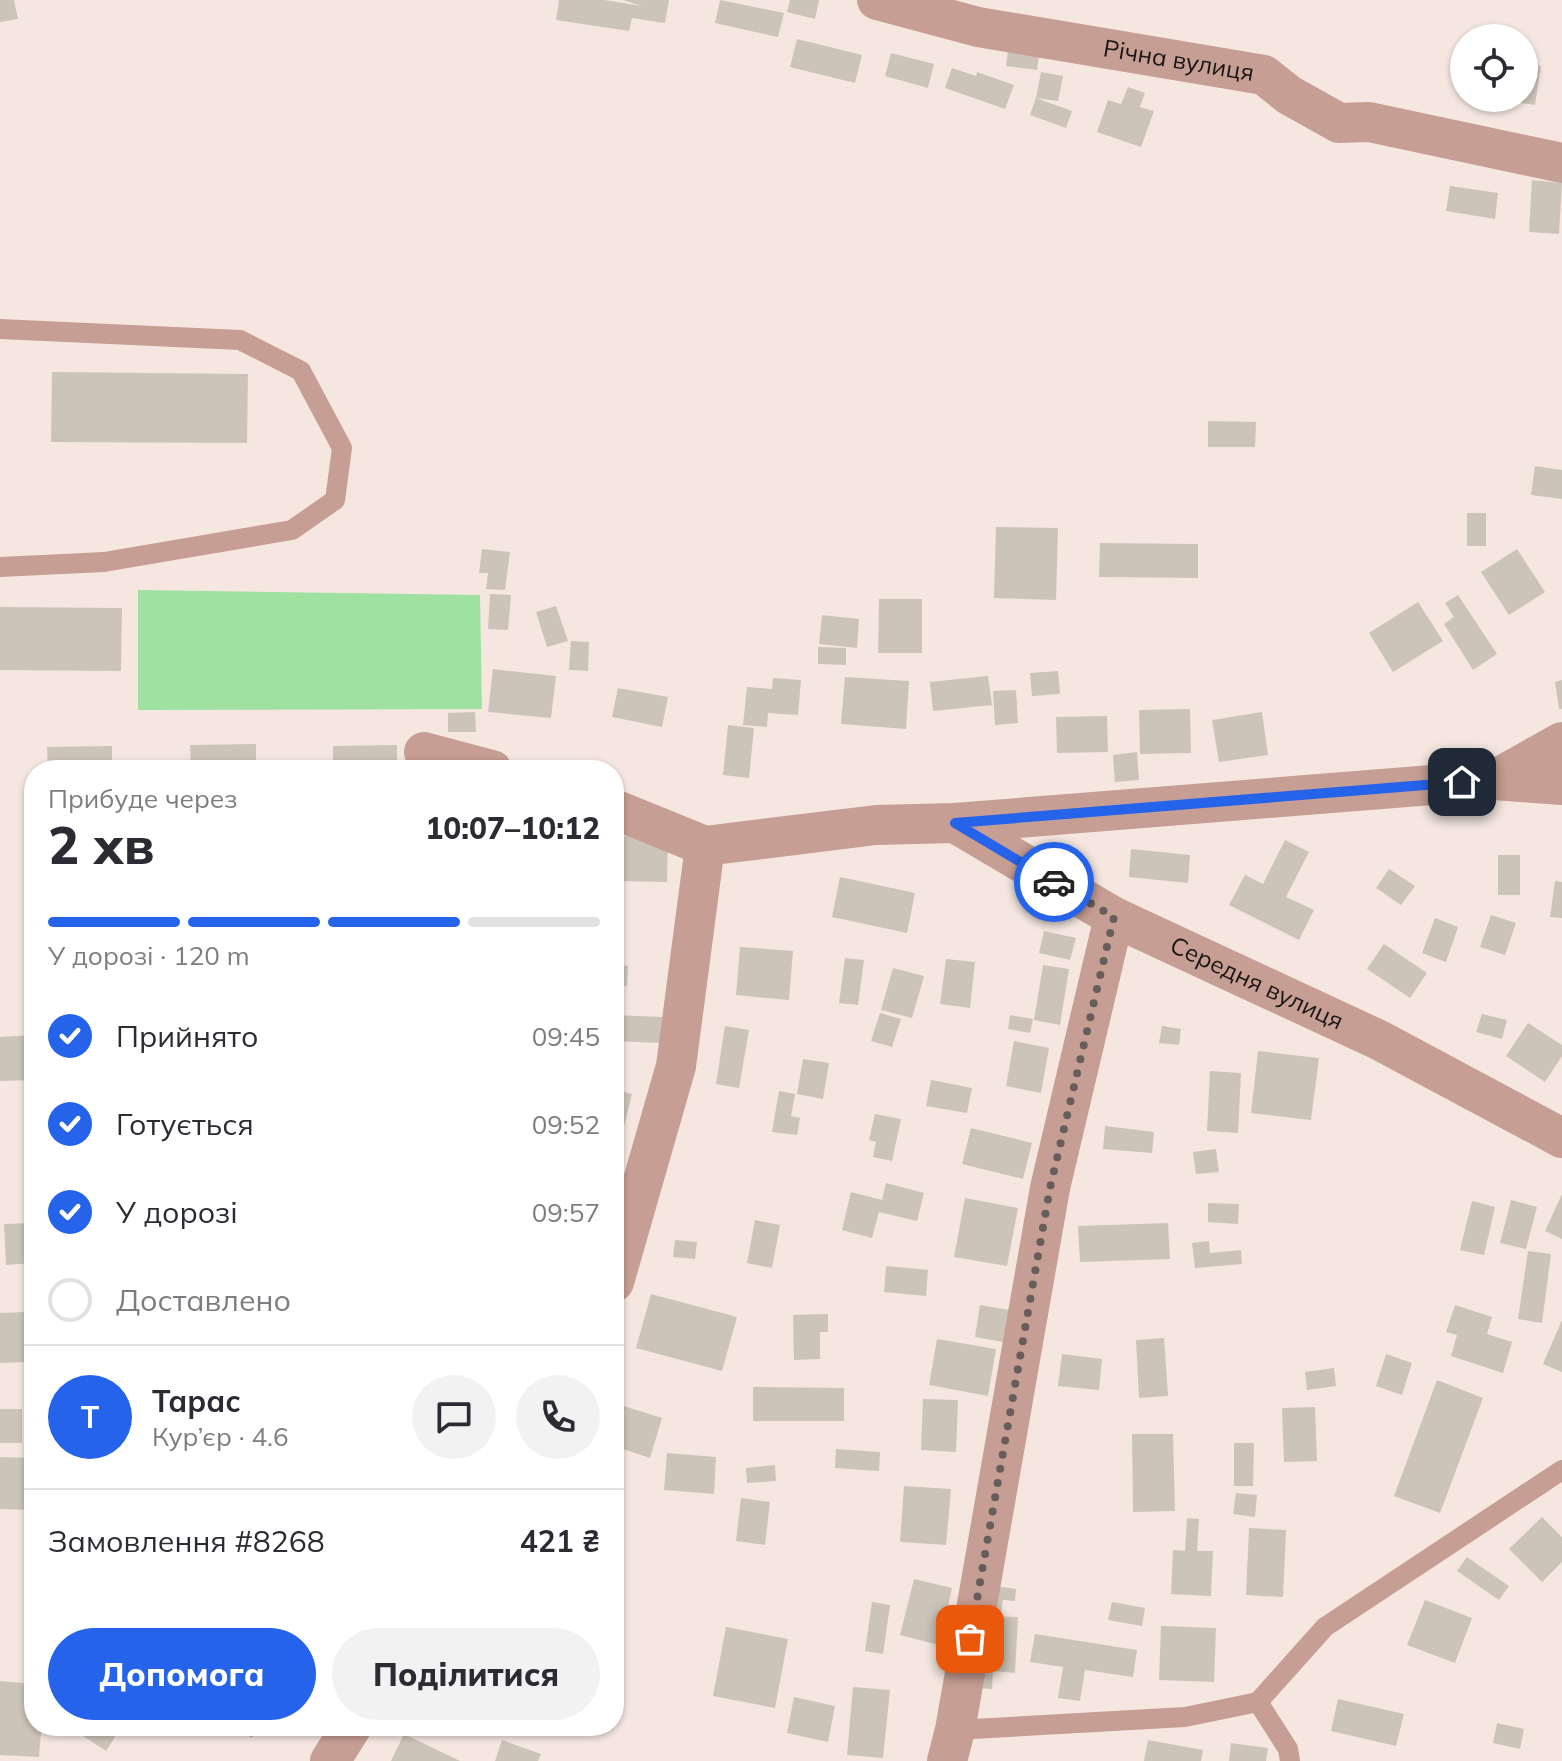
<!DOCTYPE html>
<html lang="uk">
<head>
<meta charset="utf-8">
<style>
  body { margin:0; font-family:Mulish,sans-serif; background:#f2f2f3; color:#2b2b33; height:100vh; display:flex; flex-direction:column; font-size:30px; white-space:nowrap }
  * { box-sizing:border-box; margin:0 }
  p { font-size:26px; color:#7c7c81 }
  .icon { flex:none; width:44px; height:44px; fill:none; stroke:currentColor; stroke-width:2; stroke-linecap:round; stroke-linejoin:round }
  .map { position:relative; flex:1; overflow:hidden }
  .sheet { position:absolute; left:24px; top:760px; width:600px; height:976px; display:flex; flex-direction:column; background:#fff; border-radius:32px; box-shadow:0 2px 6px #0004 }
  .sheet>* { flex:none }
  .tools { position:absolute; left:1450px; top:24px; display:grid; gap:16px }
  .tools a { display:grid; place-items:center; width:88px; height:88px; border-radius:50%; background:#fff; box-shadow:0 2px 6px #0004; font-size:40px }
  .pin { position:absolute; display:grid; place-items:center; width:68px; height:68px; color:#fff; margin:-34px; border-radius:16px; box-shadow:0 4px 12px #0006 }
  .courier { position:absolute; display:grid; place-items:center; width:80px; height:80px; margin:-40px; border:6px solid #2563eb; border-radius:50%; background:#fff; color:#222; box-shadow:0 2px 10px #0007 }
  .head em { font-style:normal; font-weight:800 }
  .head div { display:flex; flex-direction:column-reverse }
  .head { display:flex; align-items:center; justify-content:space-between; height:136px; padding:0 24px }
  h1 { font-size:52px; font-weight:800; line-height:60px }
  .bar { display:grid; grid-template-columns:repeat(4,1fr); gap:12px 8px; align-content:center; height:96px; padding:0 24px }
  .bar i { height:10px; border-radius:6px; background:#e1e1e2 }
  .bar .on { background:#2563eb }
  .bar p { grid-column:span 4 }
  .line { display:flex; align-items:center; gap:20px; padding:0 24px; border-top:2px solid #e1e1e2 }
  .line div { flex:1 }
  .round { display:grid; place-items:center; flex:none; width:84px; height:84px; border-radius:42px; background:#f2f2f3 }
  ol { padding:0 24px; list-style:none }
  li { display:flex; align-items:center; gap:24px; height:88px }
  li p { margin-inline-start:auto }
  li .icon { padding:8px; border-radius:50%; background:#2563eb; color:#fff; stroke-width:4 }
  li:last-child { color:#7c7c81 }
  li i { width:44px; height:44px; border:4px solid #e1e1e2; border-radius:50% }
  .primary-button { display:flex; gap:16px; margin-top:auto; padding:16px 24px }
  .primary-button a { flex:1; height:92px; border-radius:48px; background:#2563eb; color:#fff; font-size:32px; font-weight:800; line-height:92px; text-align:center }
  .primary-button a+a { background:#f2f2f3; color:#2b2b33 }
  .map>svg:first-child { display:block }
  .green { fill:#9ee1a1 }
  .building { fill:#ccc4b9 }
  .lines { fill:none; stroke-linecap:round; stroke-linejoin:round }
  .lane { stroke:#c69e93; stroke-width:20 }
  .street { stroke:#c69e93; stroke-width:40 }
  .done { stroke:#675e5b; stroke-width:8; stroke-dasharray:0 14.4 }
  .route { stroke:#2563eb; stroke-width:10 }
  .labels { text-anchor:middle; stroke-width:7; stroke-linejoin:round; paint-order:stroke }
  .street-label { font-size:24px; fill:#1a1513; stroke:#f5e7e0 }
</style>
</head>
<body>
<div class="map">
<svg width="1562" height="1761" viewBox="0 0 1562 1761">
  <rect width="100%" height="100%" fill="#f5e7e0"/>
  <polygon class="green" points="138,590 480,595 482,709 138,710"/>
  <g class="building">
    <polygon points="0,0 14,0 18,19 0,22"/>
    <polygon points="559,0 604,0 642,6 623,0 669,0 665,23 632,18 629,31 556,20"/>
    <polygon points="720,0 784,13 778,37 715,23"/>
    <polygon points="790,0 819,0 815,19 787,12"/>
    <polygon points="797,39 862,55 855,83 790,67"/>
    <polygon points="1009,43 1040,47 1037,70 1006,66"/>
    <polygon points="891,53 934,64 928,88 885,76"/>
    <polygon points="1524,64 1541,66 1535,105 1502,100 1524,98"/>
    <polygon points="952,68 976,76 977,72 1014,85 1005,109 945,88"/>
    <polygon points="1041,72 1063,76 1058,101 1036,98"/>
    <polygon points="1128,87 1145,93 1140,107 1154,111 1141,147 1097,132 1108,100 1121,104"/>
    <polygon points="1036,98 1072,111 1066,128 1030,115"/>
    <polygon points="1532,180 1562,183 1559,234 1529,232"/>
    <polygon points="1450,186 1498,193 1495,219 1446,211"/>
    <polygon points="52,372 248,374 247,443 51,442"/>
    <polygon points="1208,421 1256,422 1255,447 1208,447"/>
    <polygon points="1535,466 1562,470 1562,499 1531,495"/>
    <rect x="1467" y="513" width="19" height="33"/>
    <polygon points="996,527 1058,528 1056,600 994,598"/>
    <polygon points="1100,543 1198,544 1198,578 1099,577"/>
    <polygon points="482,549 510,552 505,590 486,589 488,573 479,573"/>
    <polygon points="1517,549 1545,592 1509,615 1481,572"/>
    <polygon points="490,594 511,595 508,630 488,629"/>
    <polygon points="1458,595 1497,654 1473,670 1444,624 1454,617 1445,603"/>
    <polygon points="879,599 922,599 922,653 878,653"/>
    <polygon points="1418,602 1443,641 1393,672 1369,633"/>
    <polygon points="556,606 568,641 547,647 536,612"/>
    <polygon points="0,607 122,608 121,671 0,670"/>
    <polygon points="822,615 859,619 857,648 819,644"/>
    <polygon points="571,641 589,642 588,671 569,670"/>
    <polygon points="818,647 846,648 846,665 818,664"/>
    <polygon points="493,669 556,676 551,718 488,712"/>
    <polygon points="1058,671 1060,694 1032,696 1030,673"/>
    <polygon points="988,676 992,705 933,711 930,682"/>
    <polygon points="845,677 909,681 906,729 841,724"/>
    <polygon points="773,678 801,680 798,715 768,713 767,727 743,725 747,687 772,689"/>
    <polygon points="1562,680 1562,709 1559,709 1555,682"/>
    <polygon points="618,688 668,697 662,727 612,717"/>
    <polygon points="1016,690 1018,723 995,725 993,691"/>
    <polygon points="1190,709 1191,753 1140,754 1139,710"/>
    <polygon points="475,712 476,732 448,732 448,713"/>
    <polygon points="1262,712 1268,755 1219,762 1212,720"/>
    <polygon points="1107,716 1108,752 1057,753 1056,717"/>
    <polygon points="728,725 754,728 749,778 723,775"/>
    <polygon points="256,744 256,770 191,770 190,745"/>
    <polygon points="397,745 397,770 333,770 333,746"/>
    <polygon points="112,746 112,770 48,770 47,747"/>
    <polygon points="1137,752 1139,780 1115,782 1113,755"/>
    <polygon points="614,836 668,837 667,882 614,881"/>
    <polygon points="1285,840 1309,852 1286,897 1314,910 1299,940 1229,905 1245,875 1263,884"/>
    <polygon points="1131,849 1190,855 1188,883 1129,877"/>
    <rect x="1498" y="855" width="22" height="40"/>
    <polygon points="1389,869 1415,886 1401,905 1376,888"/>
    <polygon points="840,877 915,893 907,933 832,917"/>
    <polygon points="1555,881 1562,882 1562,918 1550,917"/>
    <polygon points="1491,915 1516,923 1505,955 1480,947"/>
    <polygon points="1435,918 1458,927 1446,962 1422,953"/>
    <polygon points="1044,931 1076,938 1070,960 1039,953"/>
    <polygon points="1384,944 1427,973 1410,998 1367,969"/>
    <polygon points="740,947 793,951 789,1000 736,995"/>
    <polygon points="845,958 864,960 858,1005 839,1003"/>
    <polygon points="946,959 975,962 970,1008 940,1004"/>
    <polygon points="614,965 628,966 627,986 614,985"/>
    <polygon points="1043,965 1069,969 1060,1025 1034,1020"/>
    <polygon points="893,968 924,976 912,1018 881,1010"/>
    <polygon points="880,1013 901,1019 892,1047 871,1041"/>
    <polygon points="1482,1014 1507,1020 1502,1039 1476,1032"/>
    <polygon points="614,1015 662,1017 660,1043 614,1041"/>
    <polygon points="1010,1015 1033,1019 1030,1033 1008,1029"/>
    <polygon points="1528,1023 1562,1045 1562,1056 1545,1082 1506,1056"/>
    <polygon points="725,1026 749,1030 739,1088 716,1084"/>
    <polygon points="1162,1026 1181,1029 1179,1045 1159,1043"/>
    <polygon points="34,1035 34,1080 0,1081 0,1037"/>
    <polygon points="1014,1041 1049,1048 1041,1093 1006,1086"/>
    <polygon points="1258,1051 1319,1058 1311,1120 1251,1113"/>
    <polygon points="803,1059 829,1063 823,1099 797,1094"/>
    <polygon points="1210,1071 1241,1073 1238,1133 1207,1131"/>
    <polygon points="931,1080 972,1088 967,1113 926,1106"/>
    <polygon points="614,1089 632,1094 621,1139 614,1137"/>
    <polygon points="779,1091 795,1094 791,1116 800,1118 797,1135 772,1132"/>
    <polygon points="875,1114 901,1119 892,1161 873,1157 876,1142 869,1140"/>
    <polygon points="1105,1126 1154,1132 1152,1153 1103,1149"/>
    <polygon points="971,1128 1032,1143 1023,1179 962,1164"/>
    <polygon points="1216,1149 1219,1172 1196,1174 1193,1152"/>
    <polygon points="886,1183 924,1193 917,1221 879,1212 872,1238 842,1230 851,1192 882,1200"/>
    <polygon points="1562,1194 1562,1239 1545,1231"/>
    <polygon points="965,1198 1018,1208 1007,1266 954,1257"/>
    <polygon points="1511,1200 1537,1207 1526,1249 1500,1243"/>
    <polygon points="1472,1201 1495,1207 1484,1255 1460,1250"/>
    <polygon points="1208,1203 1239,1204 1238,1224 1208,1222"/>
    <polygon points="755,1220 780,1225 772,1268 747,1263"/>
    <polygon points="34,1223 34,1263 6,1265 4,1224"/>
    <polygon points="1168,1223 1170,1259 1080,1262 1078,1226"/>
    <polygon points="675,1240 697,1242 695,1259 673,1257"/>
    <polygon points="1209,1241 1210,1253 1241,1250 1242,1264 1195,1268 1192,1243"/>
    <polygon points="1528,1251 1551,1254 1542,1323 1518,1319"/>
    <polygon points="886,1266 928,1270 926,1296 884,1292"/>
    <polygon points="651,1294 737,1317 722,1371 636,1348"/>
    <polygon points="980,1305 1015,1311 1009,1343 975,1337"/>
    <polygon points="1455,1305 1492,1317 1487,1334 1512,1342 1503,1373 1451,1356 1457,1335 1446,1332"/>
    <polygon points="25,1312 27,1362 0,1363 0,1313"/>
    <polygon points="828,1314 828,1332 820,1332 820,1359 794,1360 793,1315"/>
    <polygon points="1562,1320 1562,1372 1543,1364"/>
    <polygon points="1164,1338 1168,1396 1139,1398 1136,1340"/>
    <polygon points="937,1339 996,1349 988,1396 929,1385"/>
    <polygon points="1062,1354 1102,1359 1099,1390 1058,1386"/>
    <polygon points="1386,1354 1412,1363 1402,1395 1376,1386"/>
    <polygon points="1334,1368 1336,1386 1307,1390 1305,1372"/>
    <polygon points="1437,1380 1483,1398 1440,1513 1394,1496"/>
    <polygon points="753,1387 844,1388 844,1421 753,1421"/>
    <polygon points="923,1399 958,1400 956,1452 921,1450"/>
    <polygon points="617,1404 662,1418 650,1458 614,1446 614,1413"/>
    <polygon points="1315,1407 1317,1461 1284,1462 1282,1408"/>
    <rect x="0" y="1409" width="22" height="34"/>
    <polygon points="1132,1434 1173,1434 1175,1511 1133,1512"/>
    <polygon points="1234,1443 1254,1443 1253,1486 1234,1486"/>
    <polygon points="836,1449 880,1452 879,1471 835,1468"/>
    <polygon points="667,1453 716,1457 714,1494 664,1490"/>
    <polygon points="0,1457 34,1458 34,1510 0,1509"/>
    <polygon points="775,1465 776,1481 747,1483 746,1468"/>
    <polygon points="904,1486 951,1489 946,1545 900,1542"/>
    <polygon points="1236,1493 1257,1495 1255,1517 1233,1514"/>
    <polygon points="741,1498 770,1502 765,1545 736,1541"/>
    <polygon points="1542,1517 1562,1537 1562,1562 1542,1582 1509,1549"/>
    <polygon points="1187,1518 1199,1519 1197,1551 1213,1551 1211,1596 1171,1594 1173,1550 1185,1551"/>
    <polygon points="1249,1528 1286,1530 1283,1597 1246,1595"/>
    <polygon points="1467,1557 1509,1586 1499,1600 1457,1571"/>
    <polygon points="914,1579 952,1588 939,1645 900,1635"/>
    <polygon points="995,1586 1016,1589 1015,1601 1003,1600 1001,1613 992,1612"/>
    <polygon points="1425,1600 1472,1618 1455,1663 1407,1645"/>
    <polygon points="872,1602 890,1605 883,1654 865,1651"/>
    <polygon points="1112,1602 1145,1608 1142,1626 1108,1620"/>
    <polygon points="992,1616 1018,1617 1015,1673 993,1671 992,1689 976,1688 978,1657 990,1658"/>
    <polygon points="1161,1626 1216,1628 1214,1682 1159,1680"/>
    <polygon points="726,1627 788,1639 775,1708 713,1696"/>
    <polygon points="1035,1634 1137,1650 1133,1677 1085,1670 1080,1701 1058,1698 1063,1667 1030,1662"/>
    <polygon points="0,1681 34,1684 34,1726 56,1726 55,1733 41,1732 39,1757 0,1755"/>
    <polygon points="853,1687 890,1690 883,1758 847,1755"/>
    <polygon points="794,1697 835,1706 828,1742 787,1733"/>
    <polygon points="1338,1699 1404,1714 1396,1746 1331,1731"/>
    <polygon points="1497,1723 1524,1729 1520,1749 1493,1743"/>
    <polygon points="76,1726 98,1726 115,1737 106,1751 74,1730"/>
    <polygon points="230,1726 258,1726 252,1738"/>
    <polygon points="512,1726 535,1726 534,1733"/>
    <polygon points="404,1734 460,1761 391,1761"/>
    <polygon points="502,1740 541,1754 538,1761 495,1761"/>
    <polygon points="1148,1740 1203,1750 1201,1761 1144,1761"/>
    <polygon points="1231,1743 1268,1748 1266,1761 1229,1761"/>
  </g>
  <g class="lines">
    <g class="lane">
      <polyline points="0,329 240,340 301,371 342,448 335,500 292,530 104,562 0,567"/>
      <polyline points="1258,1702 1288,1749 1290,1761"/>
      <polyline points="955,1730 1185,1717 1258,1702 1325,1627 1562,1470"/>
    </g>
    <g class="street">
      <path id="s1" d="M 877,0 L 978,27 L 1264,75 L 1289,95 L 1339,123 L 1369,122 L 1562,163"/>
      <polyline points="424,752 492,770"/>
      <polyline points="1494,780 1562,742"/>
      <polyline points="614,809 705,846 876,825 955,823 1494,780 1562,785"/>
      <path id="s2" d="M 955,823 L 1114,917 L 1379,1040 L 1562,1138"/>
      <polyline points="614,1282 676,1066 705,846"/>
      <polyline points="330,1761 352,1726"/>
      <polyline points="947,1761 955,1730 1050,1188 1114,917"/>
    </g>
  </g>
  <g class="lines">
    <polyline class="done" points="970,1639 1050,1188 1114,917 1054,882"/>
    <polyline class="route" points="1054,882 955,823 1462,782"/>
  </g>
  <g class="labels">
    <g class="street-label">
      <text dy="8" stroke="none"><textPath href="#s1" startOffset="308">Річна вулиця</textPath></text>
      <text dy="8" stroke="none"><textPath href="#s2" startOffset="342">Середня вулиця</textPath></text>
    </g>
  </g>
</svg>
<div class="tools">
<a><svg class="icon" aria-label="locate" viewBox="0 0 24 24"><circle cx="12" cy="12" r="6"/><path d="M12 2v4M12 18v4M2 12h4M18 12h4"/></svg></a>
</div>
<div class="pin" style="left:970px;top:1639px;background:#ea580c"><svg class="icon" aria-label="bag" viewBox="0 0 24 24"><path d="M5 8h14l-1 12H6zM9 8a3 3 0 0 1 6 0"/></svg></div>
<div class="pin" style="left:1462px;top:782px;background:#1f2937"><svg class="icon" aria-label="home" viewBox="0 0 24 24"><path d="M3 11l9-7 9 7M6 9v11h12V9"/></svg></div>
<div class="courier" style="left:1054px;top:882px"><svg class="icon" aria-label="car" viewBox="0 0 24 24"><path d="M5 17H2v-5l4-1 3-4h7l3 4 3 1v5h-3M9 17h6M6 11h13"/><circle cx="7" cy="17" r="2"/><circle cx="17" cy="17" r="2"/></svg></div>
<section class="sheet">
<div class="head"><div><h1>2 хв</h1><p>Прибуде через</p></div><em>10:07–10:12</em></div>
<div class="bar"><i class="on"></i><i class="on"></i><i class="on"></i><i></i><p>У дорозі · 120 m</p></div>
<ol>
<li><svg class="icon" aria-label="check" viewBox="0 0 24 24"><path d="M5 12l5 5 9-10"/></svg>Прийнято<p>09:45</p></li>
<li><svg class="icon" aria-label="check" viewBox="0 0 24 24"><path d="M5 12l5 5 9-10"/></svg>Готується<p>09:52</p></li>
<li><svg class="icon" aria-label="check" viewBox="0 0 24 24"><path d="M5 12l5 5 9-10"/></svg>У дорозі<p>09:57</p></li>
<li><i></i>Доставлено</li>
</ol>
<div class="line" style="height:144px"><b class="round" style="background:#2563eb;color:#fff">Т</b><div><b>Тарас</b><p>Кур’єр · 4.6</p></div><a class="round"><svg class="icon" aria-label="chat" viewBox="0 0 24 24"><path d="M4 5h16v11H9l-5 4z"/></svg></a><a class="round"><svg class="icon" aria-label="phone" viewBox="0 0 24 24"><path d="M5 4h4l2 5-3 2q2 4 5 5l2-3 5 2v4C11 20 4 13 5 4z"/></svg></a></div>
<div class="line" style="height:104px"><div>Замовлення #8268</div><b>421 ₴</b></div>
<div class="primary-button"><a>Допомога</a><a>Поділитися</a></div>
</section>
</div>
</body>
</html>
